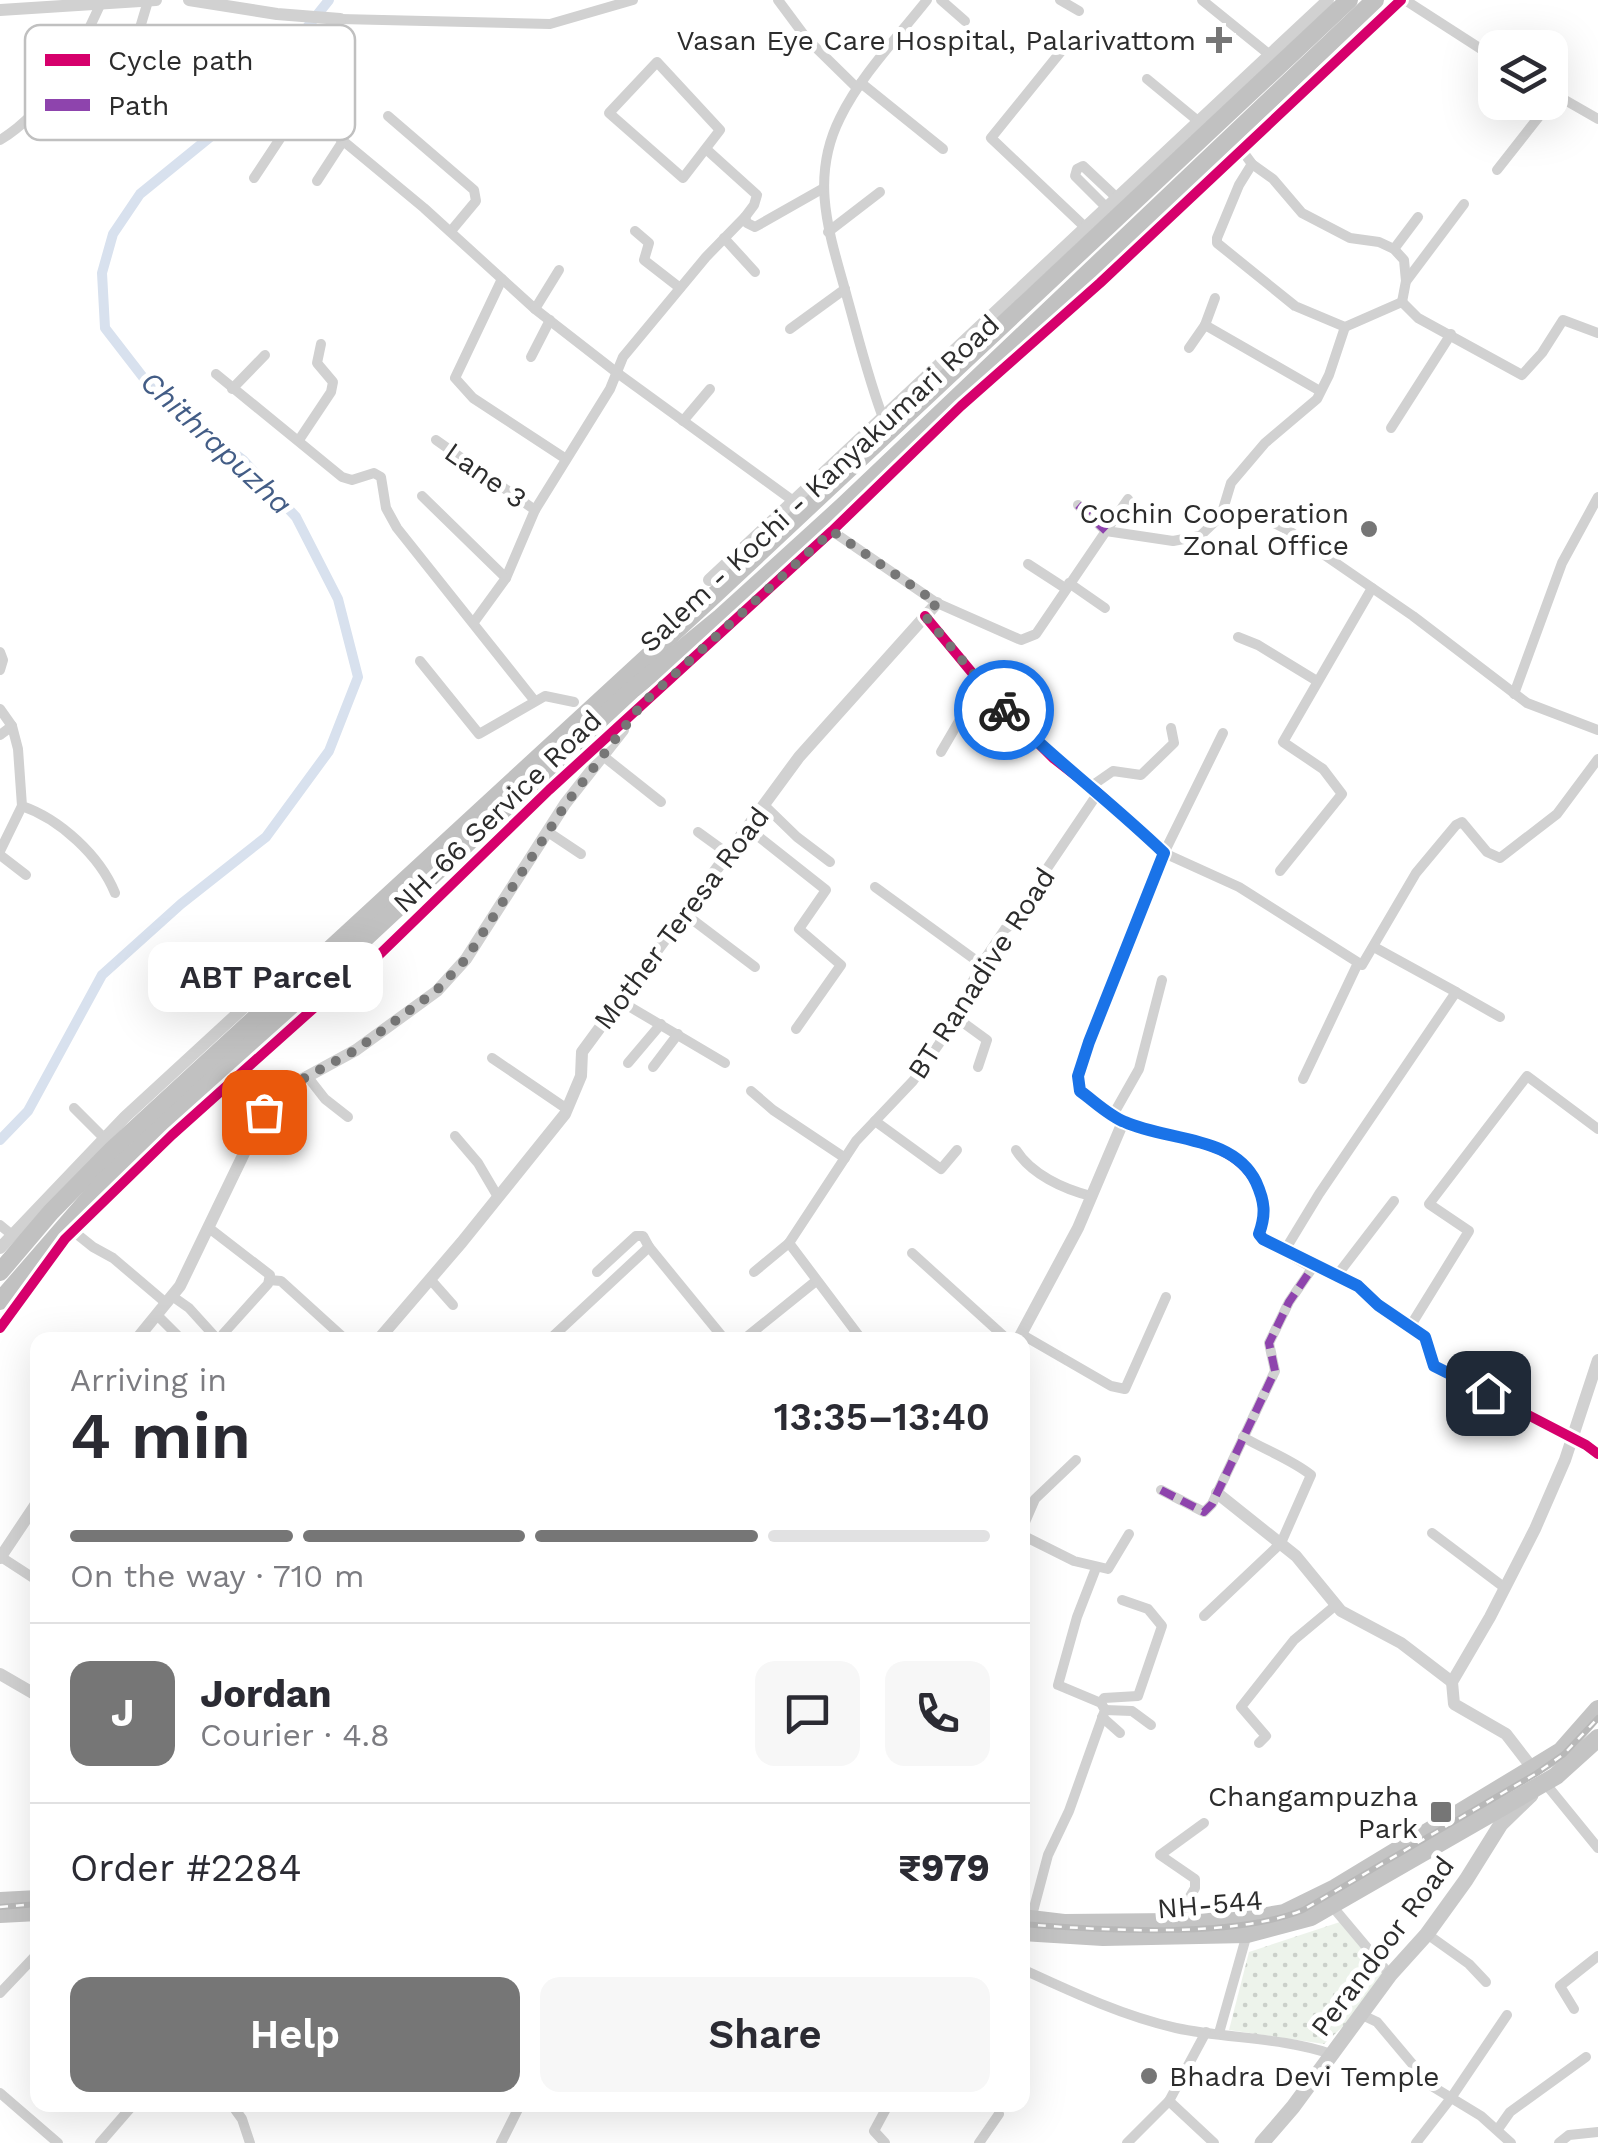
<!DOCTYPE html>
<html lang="en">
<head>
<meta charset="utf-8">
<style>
  body { margin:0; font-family:"Work Sans",sans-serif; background:#f7f7f7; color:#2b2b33; height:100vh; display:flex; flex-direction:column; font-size:38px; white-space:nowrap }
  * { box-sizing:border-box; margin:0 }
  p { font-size:32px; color:#7c7c81 }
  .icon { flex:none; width:55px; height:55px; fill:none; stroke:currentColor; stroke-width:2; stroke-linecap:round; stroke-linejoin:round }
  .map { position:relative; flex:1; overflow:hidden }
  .sheet { position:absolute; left:30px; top:1332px; width:1000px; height:780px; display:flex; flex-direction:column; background:#fff; border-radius:20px; box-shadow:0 10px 40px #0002 }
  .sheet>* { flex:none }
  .buttons { position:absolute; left:1478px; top:30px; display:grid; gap:20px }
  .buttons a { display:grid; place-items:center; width:90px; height:90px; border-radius:20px; background:#fff; box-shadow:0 10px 40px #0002; font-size:50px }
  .pin { position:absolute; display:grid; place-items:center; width:85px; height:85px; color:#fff; margin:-42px; border-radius:20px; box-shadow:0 5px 15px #0006 }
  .courier { position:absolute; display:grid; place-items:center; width:100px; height:100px; margin:-50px; border:8px solid #1a73e8; border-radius:50%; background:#fff; color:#222; box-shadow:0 2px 12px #0007 }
  .bubble { position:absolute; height:70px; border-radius:20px; background:#fff; box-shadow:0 10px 40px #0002; font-size:32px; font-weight:600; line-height:70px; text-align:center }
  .headline em { font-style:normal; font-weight:600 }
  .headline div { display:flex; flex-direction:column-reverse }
  .headline { display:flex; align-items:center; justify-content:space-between; height:170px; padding:0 40px }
  h1 { font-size:65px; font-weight:600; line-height:75px }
  .bar { display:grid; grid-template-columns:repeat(4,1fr); gap:15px 10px; align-content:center; height:120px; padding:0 40px }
  .bar i { height:12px; border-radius:8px; background:#e1e1e2 }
  .bar .active { background:#767676 }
  .bar p { grid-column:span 4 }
  .line { display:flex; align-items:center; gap:25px; padding:0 40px; border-top:2px solid #e1e1e2 }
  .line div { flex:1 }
  .round { display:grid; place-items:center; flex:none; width:105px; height:105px; border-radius:20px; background:#f7f7f7 }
  .action { display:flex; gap:20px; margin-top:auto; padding:20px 40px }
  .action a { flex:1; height:115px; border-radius:20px; background:#767676; color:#fff; font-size:40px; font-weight:600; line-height:115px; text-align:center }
  .action a+a { background:#f7f7f7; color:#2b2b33 }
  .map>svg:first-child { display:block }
  .grass { fill:url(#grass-dots) }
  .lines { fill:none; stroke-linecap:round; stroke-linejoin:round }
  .canal { stroke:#d8e1ee; stroke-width:10 }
  .minor { stroke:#d1d1d1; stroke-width:10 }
  .tertiary { stroke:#d1d1d1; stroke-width:12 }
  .secondary { stroke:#cacaca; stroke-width:15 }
  .primary { stroke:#c4c4c4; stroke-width:18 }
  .trunk { stroke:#c1c1c1; stroke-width:18 }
  .rail-casing { stroke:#b8b8b8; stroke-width:6 }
  .rail { stroke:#fff; stroke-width:2.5; stroke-dasharray:8; stroke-linecap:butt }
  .quiet { stroke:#8e44ad; stroke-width:8; stroke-dasharray:15 8; stroke-linecap:butt }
  .cycleway-casing { stroke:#fff; stroke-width:16 }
  .cycleway { stroke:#d6006c; stroke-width:10 }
  .done { stroke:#767676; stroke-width:10; stroke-dasharray:0 18 }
  .route { stroke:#1a73e8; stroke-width:12 }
  .poi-dot { fill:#767676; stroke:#fff; stroke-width:4 }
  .labels { text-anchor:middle; stroke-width:10; stroke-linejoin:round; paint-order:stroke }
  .poi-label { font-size:28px; fill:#2c2c2c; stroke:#fff; text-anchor:end }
  .street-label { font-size:28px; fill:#2c2c2c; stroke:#fff }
  .water-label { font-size:30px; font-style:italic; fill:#435d86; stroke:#fff }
  .key { fill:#fff; stroke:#c0c0c0; stroke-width:2.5 }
  .key-label { font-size:28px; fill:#2c2c2c }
</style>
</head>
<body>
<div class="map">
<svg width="1598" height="2143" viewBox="0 0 1598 2143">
  <defs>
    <pattern id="grass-dots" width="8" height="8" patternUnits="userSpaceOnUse" patternTransform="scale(2.5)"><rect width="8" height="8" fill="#edf3eb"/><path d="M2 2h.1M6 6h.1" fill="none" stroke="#cbd0ca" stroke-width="1.8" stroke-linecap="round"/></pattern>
  </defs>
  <rect width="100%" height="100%" fill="#fff"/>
  <polygon class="grass" points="1340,1922 1387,1979 1363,2008 1324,2044 1229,2030 1249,1952"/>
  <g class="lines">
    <polyline class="canal" points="0,1140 28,1111 102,975 181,904 266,837 329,751 358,677 338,599 296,517 243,460 156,394 105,328 102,273 113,234 140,194 236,116 329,0"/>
    <g class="minor">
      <polyline points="778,0 807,39 857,88"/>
      <polyline points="941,0 965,21"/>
      <polyline points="1060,0 1079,11"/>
      <polyline points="1202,0 1270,55"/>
      <polyline points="1405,0 1495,58"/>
      <polyline points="340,19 550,24 633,0"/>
      <polyline points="1549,48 1556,40"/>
      <polyline points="1063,49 991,138 1086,228"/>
      <polyline points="131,53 168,81"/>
      <polygon points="657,62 720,130 683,178 609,113"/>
      <polyline points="128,68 148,1"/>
      <polyline points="30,77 50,92"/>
      <polyline points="1147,79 1198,121"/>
      <polyline points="861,83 943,149"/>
      <polyline points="1551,92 1598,119"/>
      <polyline points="388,116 474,190 476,201 451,231"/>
      <path d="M 0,140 C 47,112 78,54 100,5"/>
      <polyline points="706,149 757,195 754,205 745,217"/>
      <polyline points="1241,149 1252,164 1273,179 1302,213 1350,238 1379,242 1394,249 1404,260 1406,281 1402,302"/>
      <polyline points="1497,170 1556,95"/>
      <polyline points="254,178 289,125 298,117 309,117 330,130 424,208 535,309 616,372 792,500"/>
      <polyline points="317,181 343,141"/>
      <polyline points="1107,208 1075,176 1077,169 1083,166 1117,198"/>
      <polyline points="635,231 649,243 644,260 680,288"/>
      <polyline points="828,232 880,192"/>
      <polyline points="724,238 755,272"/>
      <polyline points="1394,249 1418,217"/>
      <polyline points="502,279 455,378 473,398 566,459"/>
      <polyline points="1407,280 1464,204"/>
      <polyline points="535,309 559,270"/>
      <polyline points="1205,325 1215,298"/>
      <polyline points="1345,327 1402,302 1418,318 1522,375 1542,353 1563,320 1598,333"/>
      <polyline points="790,329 845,289"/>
      <polyline points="1189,348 1205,325 1320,391"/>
      <polyline points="531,357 550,320"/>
      <polyline points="216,374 342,477 352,480 374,473 381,477 386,508 397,528 534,700"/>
      <polyline points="232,389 265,355"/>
      <polyline points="683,421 710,389"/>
      <path d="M 885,423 C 869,382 859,340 847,297 C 830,235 809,180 840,118 C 861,75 897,38 927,0"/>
      <polyline points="1391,428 1451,334"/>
      <polyline points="299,440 331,392 333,382 317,363 321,344"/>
      <polyline points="436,440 535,510"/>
      <polyline points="422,496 506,578 535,510 610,389 623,357 706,257 745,217 747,223 755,227 822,189"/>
      <polyline points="1078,505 1106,531 1128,499"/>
      <polyline points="1221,516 1252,512 1288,530 1413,616 1527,703 1598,730"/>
      <polyline points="832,531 937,603 1021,640 1036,634 1106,531 1173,541 1200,536 1221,516 1231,483 1265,443 1317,399 1329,375 1345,327 1295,306 1217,243 1217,238 1239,185 1252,164"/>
      <polyline points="794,564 961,406"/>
      <polyline points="1028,564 1065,588"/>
      <polyline points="1069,583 1105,608"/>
      <polyline points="474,622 506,578"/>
      <polyline points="1238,637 1258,645 1317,681"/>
      <polyline points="0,652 3,660 0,670"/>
      <polyline points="420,661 479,734 545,696 574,702"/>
      <polyline points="1514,694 1562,563 1598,497"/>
      <polyline points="0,709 12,726 0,735"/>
      <path d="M 12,726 L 18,749 L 22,806 C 60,819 100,856 115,893"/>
      <polyline points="1223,733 1164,853 1239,887 1362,965 1416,873 1456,825 1462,822 1487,852 1500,858 1557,814 1598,759"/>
      <polyline points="941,752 962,716 982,711 993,698"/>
      <polyline points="603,756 661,802"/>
      <polyline points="1090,787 1113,771 1141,775 1174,743 1171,728"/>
      <polyline points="765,806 797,837 830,862"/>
      <polyline points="749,829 826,890 799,929 841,965 796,1029"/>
      <polyline points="548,832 581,854"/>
      <polyline points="698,832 727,853"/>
      <polyline points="0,851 22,806"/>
      <polyline points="0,855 26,875"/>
      <polyline points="1280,871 1342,794 1323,769 1283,742 1372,588"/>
      <polyline points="875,887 981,964"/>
      <polyline points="685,914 755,967"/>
      <polyline points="1456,992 1500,1017"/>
      <polyline points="620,1001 725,1063"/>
      <polyline points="954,1016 987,1040 978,1067"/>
      <polyline points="492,1058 567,1109"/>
      <polyline points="628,1063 661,1024"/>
      <polyline points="653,1067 678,1034"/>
      <polyline points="307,1076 325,1099 348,1117"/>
      <polyline points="1303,1079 1358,963"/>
      <polyline points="751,1091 773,1110 845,1158"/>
      <polyline points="74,1108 104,1138"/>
      <polyline points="1113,1115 1139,1069 1162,980"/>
      <polyline points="875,1121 941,1169 957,1150"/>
      <polyline points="455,1136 478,1163 498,1197"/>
      <path d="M 1016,1150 C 1031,1174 1063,1189 1091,1196"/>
      <polyline points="0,1225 11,1234"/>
      <polyline points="209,1228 270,1275 268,1284 223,1334"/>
      <polyline points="73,1231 93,1247 113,1258 166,1303"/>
      <polyline points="1285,1250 1319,1194 1456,992 1374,947"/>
      <polyline points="912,1253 1008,1340"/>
      <polyline points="597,1272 636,1236 643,1236 649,1247"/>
      <polyline points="754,1272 789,1243"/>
      <polyline points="1338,1274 1394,1201"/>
      <polyline points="430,1279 453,1305"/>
      <polyline points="269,1280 281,1281 346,1340"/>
      <polyline points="172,1296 189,1308 218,1340"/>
      <polyline points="157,1315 182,1340"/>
      <polyline points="1411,1325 1469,1231 1429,1204 1527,1076 1598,1129"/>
      <polyline points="1021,1334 1111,1386 1125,1389 1166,1297"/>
      <polyline points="549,1340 649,1247 725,1340"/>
      <polyline points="743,1340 816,1281"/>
      <polyline points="862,1340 789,1243 856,1141 913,1081 939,1044 984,960 1005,929 1022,918 1046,870 1098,793"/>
      <polyline points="1161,1490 1204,1512 1212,1504 1275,1371 1269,1343 1289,1302 1313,1267 1344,1277 1378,1305 1425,1337 1434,1366 1586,1445 1598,1454"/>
      <polyline points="1022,1529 1035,1499 1076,1460"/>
      <polyline points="1432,1533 1505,1588"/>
      <polyline points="1022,1535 1074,1561 1108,1569 1129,1534"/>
      <polyline points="1,1557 38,1581"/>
      <path d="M 1204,1616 L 1281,1543 L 1311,1475 C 1291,1459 1265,1450 1243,1437"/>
      <polyline points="1101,1703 1104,1698 1138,1696 1162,1626 1148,1609 1122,1600"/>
      <polyline points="1105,1710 1132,1711 1151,1725"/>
      <polyline points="1102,1717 1120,1733"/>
      <polyline points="1259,1743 1266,1736 1241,1707 1294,1640 1336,1605"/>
      <polyline points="1545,1783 1598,1848"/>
      <polyline points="1332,1906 1390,1975"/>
      <polyline points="1031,1919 1048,1855 1069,1811 1105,1710 1101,1703 1058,1685 1077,1617 1096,1568"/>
      <polyline points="1175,1922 1195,1888 1195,1879 1160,1855 1204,1823"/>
      <polyline points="1427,1934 1469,1964 1486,1982"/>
      <path d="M 1022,1969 C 1072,1992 1123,2016 1176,2028 C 1228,2039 1281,2037 1331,2054"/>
      <polyline points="0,1993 38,1953"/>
      <polyline points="1574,2009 1560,1986 1598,1956"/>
      <polyline points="1360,2014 1377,2022 1430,2085 1481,2116 1511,2143"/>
      <polyline points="1206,2032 1169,2101 1214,2143"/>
      <polyline points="1219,2033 1247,1934"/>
      <polyline points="0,2093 58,2143"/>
      <polyline points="232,2105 242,2119 250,2143"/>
      <polyline points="1498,2129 1510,2112 1586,2057"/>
      <polyline points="100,2143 133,2105"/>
      <polyline points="501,2143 520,2105"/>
      <polyline points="885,2143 874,2131 888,2105"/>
      <polyline points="979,2143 999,2114"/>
      <polyline points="1127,2143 1169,2101"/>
      <polyline points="1416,2143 1451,2098 1507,2015"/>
      <polyline points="1559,2143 1569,2135 1598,2132"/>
    </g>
    <g class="tertiary">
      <polyline points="189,0 277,14 340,19"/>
      <polyline points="0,10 156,0"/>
      <polyline points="961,406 1100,283 1401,0"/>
      <polyline points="709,580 1328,0"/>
      <path d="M 925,616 L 993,698 L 1053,758 L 1098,793 L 1164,853 L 1089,1042 L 1078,1076 L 1080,1091 C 1094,1101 1109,1116 1125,1122 C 1171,1142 1237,1135 1259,1189 C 1266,1207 1265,1217 1259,1234 L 1263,1239 L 1313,1267"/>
      <polyline points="0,1248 125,1117 289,966"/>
      <polyline points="0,1328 65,1239 172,1135 334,990 379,955 549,790 794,564"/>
      <polyline points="136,1340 180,1286 264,1112 277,1093 356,1050 437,991 466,959 565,804 623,730"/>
      <polyline points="378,1340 462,1242 565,1114 581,1076 582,1052 799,757 937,603"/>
      <polyline points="1018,1340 1078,1228 1123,1122"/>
      <polyline points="1217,1493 1296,1556 1341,1611 1401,1643 1452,1682"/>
      <polyline points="0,1558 38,1501"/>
      <polyline points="0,1674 38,1696"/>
      <polyline points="1533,1769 1506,1734 1454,1704 1452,1682 1490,1617 1535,1529 1565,1460 1598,1360"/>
    </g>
    <polyline class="secondary" points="1262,2143 1293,2107 1390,1975 1427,1934 1466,1880 1501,1824 1531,1795"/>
    <g class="primary">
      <polyline points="0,1901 38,1899"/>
      <polyline points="0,1914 38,1912"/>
      <polyline points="1022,1918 1064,1923 1175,1922 1244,1920 1284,1913 1335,1888 1561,1751 1598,1709"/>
      <polyline points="1022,1932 1103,1937 1247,1934 1311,1917 1556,1776 1598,1738"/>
    </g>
    <g class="trunk">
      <polyline points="0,1272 51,1212 112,1150 707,602 1349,0"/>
      <polyline points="0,1301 105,1180 633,689 721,617 844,505 1375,0"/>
    </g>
    <defs>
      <g id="rail">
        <polyline points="0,1907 38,1904"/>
        <path d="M 1022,1924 C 1099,1930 1233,1939 1303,1910 L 1537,1773 L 1564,1754 L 1598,1718"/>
      </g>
    </defs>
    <use href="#rail" class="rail-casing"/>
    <use href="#rail" class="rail"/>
    <g class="quiet">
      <polyline points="1078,505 1106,531"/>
      <polyline points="1161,1490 1204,1512 1212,1504 1275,1371 1269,1343 1289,1302 1313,1267"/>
    </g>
    <defs>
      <g id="cycleway">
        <path d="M 925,616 L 993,698 L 1053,758 L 1098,793 L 1164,853 L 1089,1042 L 1078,1076 L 1080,1091 C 1094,1101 1109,1116 1125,1122 C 1171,1142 1237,1135 1259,1189 C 1266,1207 1265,1217 1259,1234 L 1263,1239 L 1358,1286 L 1378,1305 L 1425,1337 L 1434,1366 L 1586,1445 L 1598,1454"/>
        <polyline points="0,1328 65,1239 172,1135 334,990 379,955 549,790 832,531 961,406 1100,283 1401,0"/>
      </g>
    </defs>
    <use href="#cycleway" class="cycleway-casing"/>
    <use href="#cycleway" class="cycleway"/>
  </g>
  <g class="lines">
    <polyline class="done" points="264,1112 277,1093 356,1050 437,990 466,959 566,804 642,704 832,531 937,603 925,616 1004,710"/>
    <path class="route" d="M 1004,710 C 1055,760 1112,803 1164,853 L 1089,1042 L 1078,1076 L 1080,1091 C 1094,1101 1109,1116 1125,1122 C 1167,1141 1233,1135 1256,1182 C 1265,1202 1266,1214 1259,1234 L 1263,1239 L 1358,1286 L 1378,1305 L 1425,1337 L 1434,1366 L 1488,1393"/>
  </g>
  <g class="poi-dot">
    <path d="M1214 25h10v10h10v10h-10v10h-10v-10h-10v-10h10z"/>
    <circle cx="1369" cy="529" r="10"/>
    <rect x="1429" y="1800" width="24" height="24" rx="5"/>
    <circle cx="1149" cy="2076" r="10"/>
  </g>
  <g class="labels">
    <g class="poi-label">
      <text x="1196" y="50">Vasan Eye Care Hospital, Palarivattom</text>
      <text x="1349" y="523">Cochin Cooperation<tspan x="1349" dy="32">Zonal Office</tspan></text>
      <text x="1418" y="1806">Changampuzha<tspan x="1418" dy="32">Park</tspan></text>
      <text x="1169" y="2086" text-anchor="start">Bhadra Devi Temple</text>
    </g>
    <g class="street-label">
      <text transform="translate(486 475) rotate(35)" y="10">Lane 3</text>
      <text transform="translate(819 483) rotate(-43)" y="10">Salem - Kochi - Kanyakumari Road</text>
      <text transform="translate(497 811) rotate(-44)" y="10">NH-66 Service Road</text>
      <text transform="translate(681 918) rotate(-53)" y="10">Mother Teresa Road</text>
      <text transform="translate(981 973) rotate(-57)" y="10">BT Ranadive Road</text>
      <text transform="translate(1210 1904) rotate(-5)" y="10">NH-544</text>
      <text transform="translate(1382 1946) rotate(-53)" y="10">Perandoor Road</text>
    </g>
    <g class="water-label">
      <text transform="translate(216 443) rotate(43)" y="10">Chithrapuzha</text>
    </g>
  </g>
  <rect x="25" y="25" width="330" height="115" rx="15" class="key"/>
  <rect x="45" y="54" width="45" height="12" fill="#d6006c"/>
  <rect x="45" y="99" width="45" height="12" fill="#8e44ad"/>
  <g class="key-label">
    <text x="108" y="70">Cycle path</text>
    <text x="108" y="115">Path</text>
  </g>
</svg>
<div class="buttons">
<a><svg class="icon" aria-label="layers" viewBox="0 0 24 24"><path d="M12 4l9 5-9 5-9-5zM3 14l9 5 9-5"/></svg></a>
</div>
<div class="pin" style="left:264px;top:1112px;background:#ea580c"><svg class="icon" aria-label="bag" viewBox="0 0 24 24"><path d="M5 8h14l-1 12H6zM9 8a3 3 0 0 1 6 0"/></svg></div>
<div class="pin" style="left:1488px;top:1393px;background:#1f2937"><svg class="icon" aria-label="home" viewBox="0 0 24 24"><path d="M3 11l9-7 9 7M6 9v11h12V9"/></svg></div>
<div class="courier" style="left:1004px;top:710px"><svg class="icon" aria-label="bike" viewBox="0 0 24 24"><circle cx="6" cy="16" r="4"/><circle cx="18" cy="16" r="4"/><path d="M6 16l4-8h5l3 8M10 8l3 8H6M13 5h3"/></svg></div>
<div class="bubble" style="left:148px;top:942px;width:235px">ABT Parcel</div>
<section class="sheet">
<div class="headline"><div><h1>4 min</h1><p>Arriving in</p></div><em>13:35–13:40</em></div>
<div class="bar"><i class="active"></i><i class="active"></i><i class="active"></i><i></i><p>On the way · 710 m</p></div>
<div class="line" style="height:180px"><b class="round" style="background:#767676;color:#fff">J</b><div><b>Jordan</b><p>Courier · 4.8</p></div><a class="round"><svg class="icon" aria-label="chat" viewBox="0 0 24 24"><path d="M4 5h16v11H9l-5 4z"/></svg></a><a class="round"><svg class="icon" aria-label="phone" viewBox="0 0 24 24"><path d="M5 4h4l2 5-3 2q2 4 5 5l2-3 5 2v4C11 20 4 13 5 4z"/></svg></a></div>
<div class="line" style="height:130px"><div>Order #2284</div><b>₹979</b></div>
<div class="action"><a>Help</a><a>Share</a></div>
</section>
</div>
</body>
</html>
